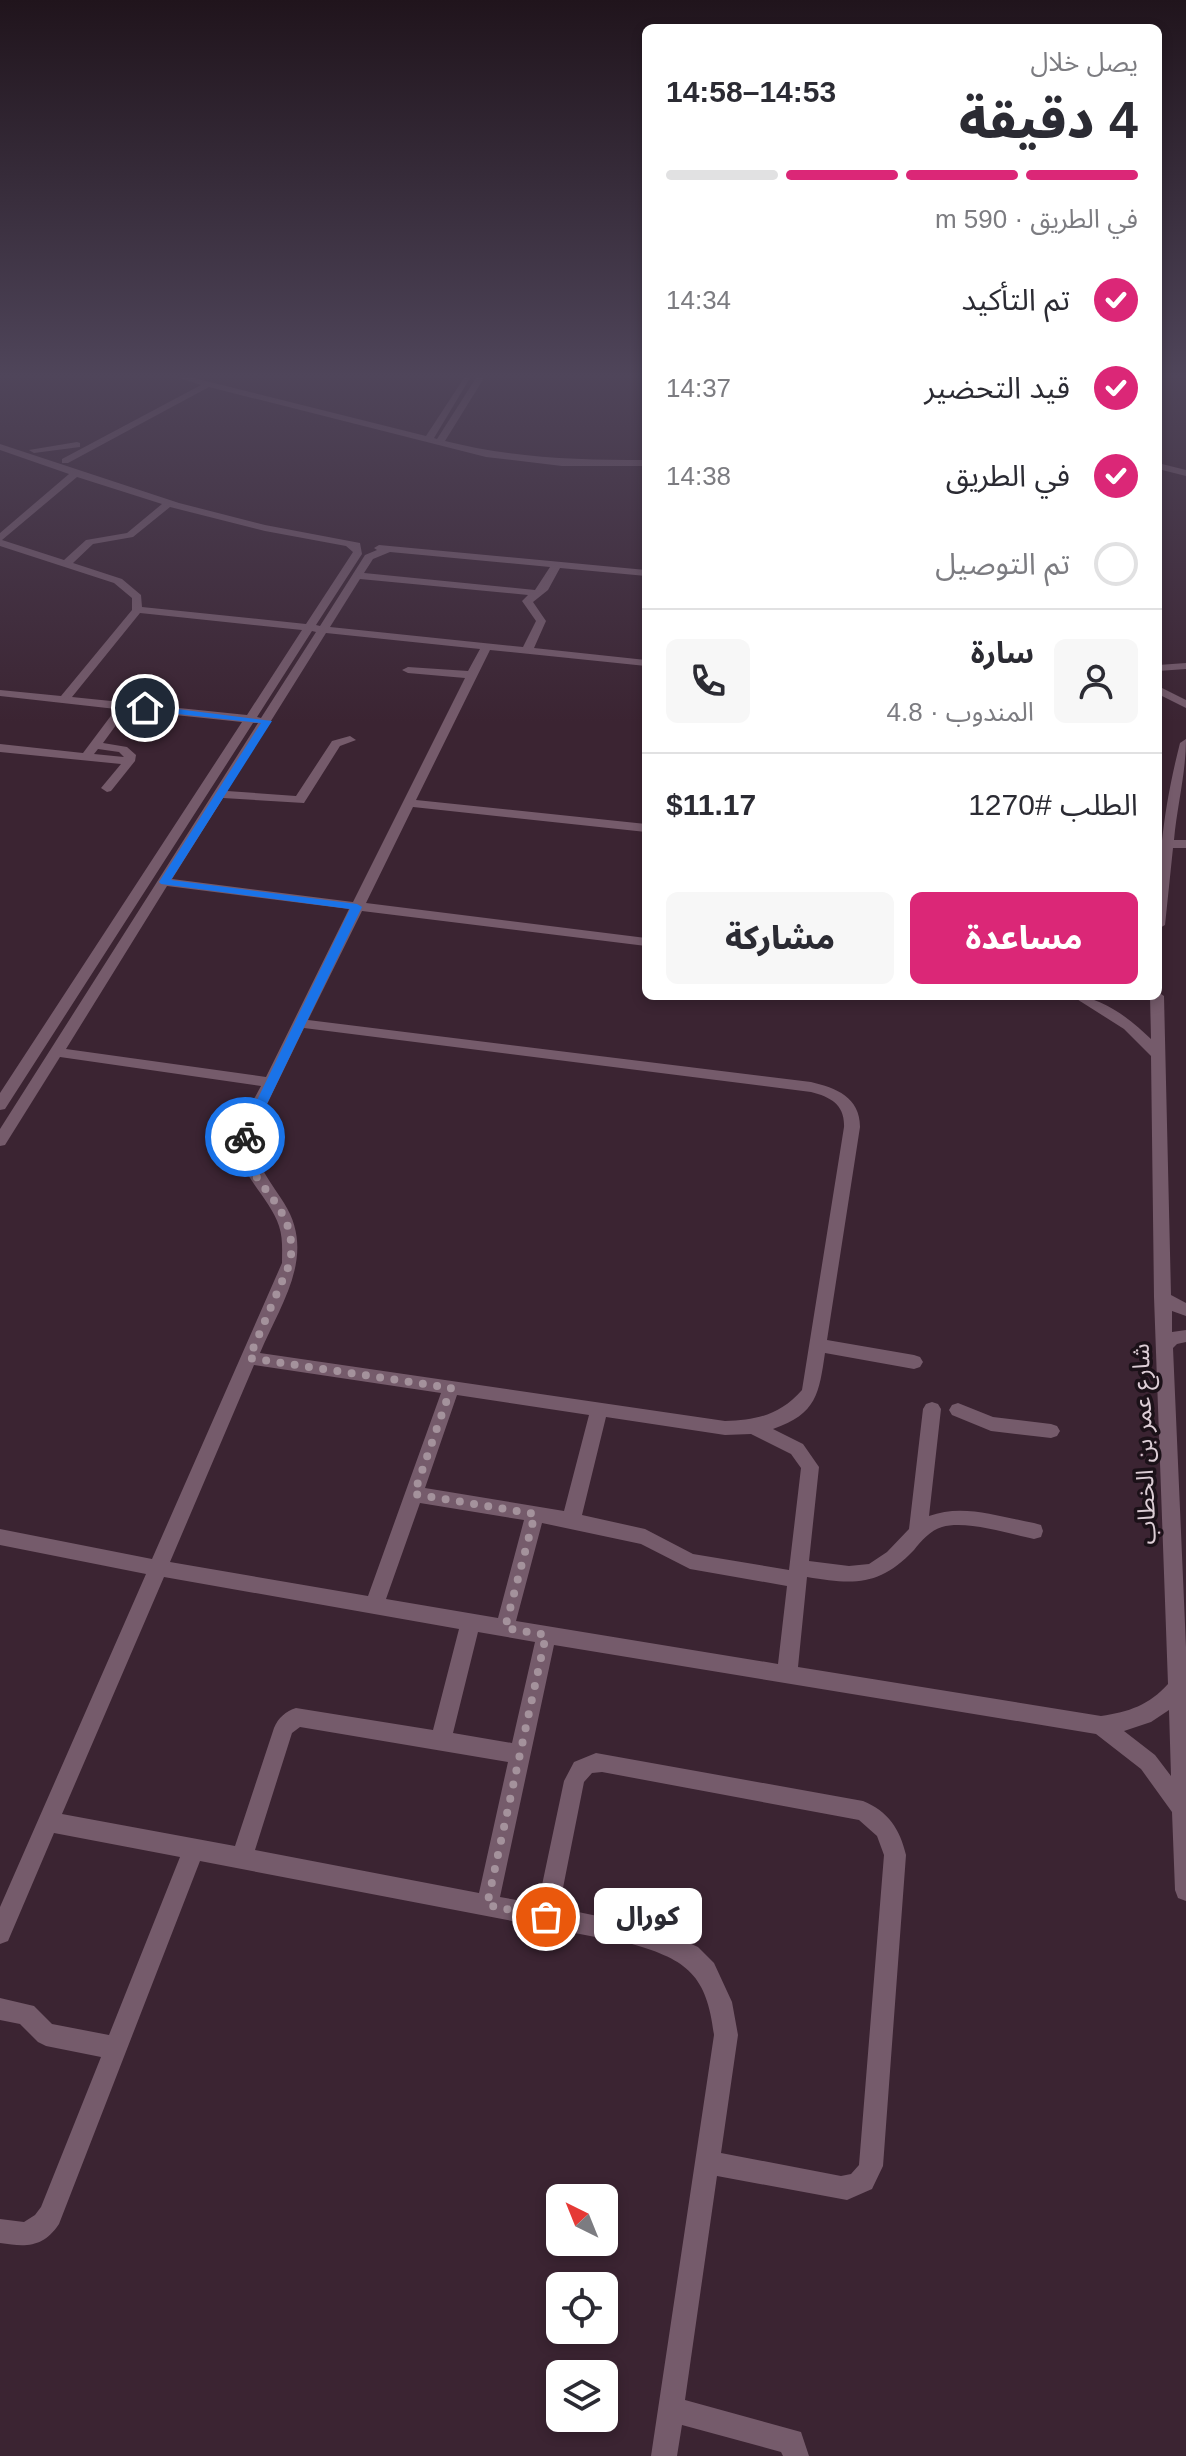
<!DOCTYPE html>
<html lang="ar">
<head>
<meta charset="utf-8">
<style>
  body { margin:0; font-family:Arial,"Noto Sans Arabic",sans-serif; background:#f7f7f7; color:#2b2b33; direction:rtl; height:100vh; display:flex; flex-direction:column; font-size:30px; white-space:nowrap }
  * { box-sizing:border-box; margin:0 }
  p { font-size:26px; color:#7c7c81 }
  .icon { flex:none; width:44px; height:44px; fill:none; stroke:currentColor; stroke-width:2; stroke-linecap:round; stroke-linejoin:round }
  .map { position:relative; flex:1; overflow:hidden; direction:ltr }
  .side { position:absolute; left:642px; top:24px; width:520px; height:976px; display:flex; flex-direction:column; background:#fff; border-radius:12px; box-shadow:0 4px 12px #0003; direction:rtl }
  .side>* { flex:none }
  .needle { width:52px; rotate:317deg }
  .controls { position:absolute; left:546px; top:2184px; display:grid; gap:16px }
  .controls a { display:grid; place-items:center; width:72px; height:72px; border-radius:12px; background:#fff; box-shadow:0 4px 12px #0003; font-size:40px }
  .pin { position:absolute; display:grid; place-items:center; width:68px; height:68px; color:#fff; margin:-34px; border:4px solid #fff; border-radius:50%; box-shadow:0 2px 8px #0007 }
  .courier { position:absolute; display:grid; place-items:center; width:80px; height:80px; margin:-40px; border:6px solid #1a73e8; border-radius:50%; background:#fff; color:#222; box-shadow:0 2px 10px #0007 }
  .bubble { position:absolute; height:56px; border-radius:12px; background:#fff; box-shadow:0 4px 12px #0003; font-size:26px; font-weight:800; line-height:56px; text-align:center; direction:rtl }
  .overview em { font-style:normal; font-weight:800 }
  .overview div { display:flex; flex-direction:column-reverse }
  .overview { display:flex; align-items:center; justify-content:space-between; height:136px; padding:0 24px }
  h1 { font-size:52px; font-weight:800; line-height:60px }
  .bar { display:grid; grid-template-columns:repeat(4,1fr); gap:12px 8px; align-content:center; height:96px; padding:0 24px }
  .bar i { height:10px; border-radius:6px; background:#e1e1e2 }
  .bar .current { background:#db2777 }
  .bar p { grid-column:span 4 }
  .line { display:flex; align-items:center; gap:20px; padding:0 24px; border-top:2px solid #e1e1e2 }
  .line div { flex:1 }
  .round { display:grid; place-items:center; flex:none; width:84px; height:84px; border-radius:12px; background:#f7f7f7 }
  ol { padding:0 24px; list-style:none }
  li { display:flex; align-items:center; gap:24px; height:88px }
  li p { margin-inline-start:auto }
  li .icon { padding:8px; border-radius:50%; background:#db2777; color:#fff; stroke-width:4 }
  li:last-child { color:#7c7c81 }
  li i { width:44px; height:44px; border:4px solid #e1e1e2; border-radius:50% }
  .primary-button { display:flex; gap:16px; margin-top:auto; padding:16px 24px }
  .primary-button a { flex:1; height:92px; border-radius:12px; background:#db2777; color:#fff; font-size:32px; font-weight:800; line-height:92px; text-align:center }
  .primary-button a+a { background:#f7f7f7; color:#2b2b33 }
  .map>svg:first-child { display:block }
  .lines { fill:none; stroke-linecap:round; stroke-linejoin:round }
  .minor { fill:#755b6b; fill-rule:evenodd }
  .route { fill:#1a73e8 }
  .done { stroke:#a4929c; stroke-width:8; stroke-dasharray:0 14.4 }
  .labels { text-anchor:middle; stroke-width:7; stroke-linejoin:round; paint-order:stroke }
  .street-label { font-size:24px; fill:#dccdd5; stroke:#1b1118 }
</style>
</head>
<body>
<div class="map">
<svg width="1186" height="2456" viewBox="0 0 1186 2456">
  <rect width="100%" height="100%" fill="#3b2432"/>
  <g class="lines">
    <g class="minor">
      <path d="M 179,378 L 194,378 L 426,436 L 464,378 L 470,378 L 434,438 L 437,439 L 476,378 L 484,378 L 445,441 C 513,458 576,460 646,460 L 646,466 L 562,466 L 486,457 L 209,387 L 68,463 L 62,463 L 62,459 L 201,385 Z"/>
      <polygon points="77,442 80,443 80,447 34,453 29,450"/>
      <path d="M 0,444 L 179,503 L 265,525 L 360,543 L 362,554 L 316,625 L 320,626 L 365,555 L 377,550 L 374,548 L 379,545 L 646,570 L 646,576 L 560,568 L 548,590 L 533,602 L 546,621 L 534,648 L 646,660 L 646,666 L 490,650 L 416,800 L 646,824 L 646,832 L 413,807 L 366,903 L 646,938 L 646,946 L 362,911 L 308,1020 L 811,1082 C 836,1088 860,1097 860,1127 L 827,1340 L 914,1355 L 920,1357 L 923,1362 L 920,1367 L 914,1369 L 825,1353 C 819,1393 817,1414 773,1429 L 803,1444 L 819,1467 L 809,1561 L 849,1566 L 869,1564 L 887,1552 L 909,1529 L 923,1409 L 926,1404 L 932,1402 L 938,1404 L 941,1409 L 929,1516 C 963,1503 1000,1517 1034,1523 L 1041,1525 L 1043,1531 L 1041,1537 L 1034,1539 C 1009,1534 967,1520 942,1527 C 931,1530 921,1541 914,1550 C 880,1586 854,1585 807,1577 L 798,1667 L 1101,1716 C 1129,1712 1149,1705 1168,1684 L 1154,1297 L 1151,1056 L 1124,1029 L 1072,996 C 1102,996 1130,1019 1151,1039 L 1150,996 L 1158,996 L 1158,992 L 1164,996 L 1171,1295 L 1186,1303 L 1186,1316 L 1172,1311 L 1172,1332 L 1186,1330 L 1186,1342 L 1177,1344 L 1173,1348 L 1186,1647 L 1186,1901 L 1178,1898 L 1175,1890 L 1172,1812 L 1141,1769 L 1096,1734 L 554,1645 L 500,1897 L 538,1904 L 564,1781 L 574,1762 L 596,1753 L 863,1801 C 888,1811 900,1829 906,1855 L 883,2166 L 872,2189 L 847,2200 L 717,2176 L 685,2400 L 801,2432 L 809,2456 L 783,2456 L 781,2452 L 682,2425 L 677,2456 L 651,2456 L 714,2035 C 707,1976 688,1960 632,1944 L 200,1861 L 59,2224 C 43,2248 26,2247 0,2243 L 0,2219 L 24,2222 L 35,2215 L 41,2207 L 101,2057 L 46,2046 L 38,2042 L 20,2024 L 0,2020 L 0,1998 L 34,2006 L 52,2024 L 109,2035 L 180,1857 L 54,1833 L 8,1941 L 0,1944 L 0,1907 L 146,1574 L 0,1545 L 0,1529 L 152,1559 L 282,1263 C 282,1250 283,1238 279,1226 C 269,1194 229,1168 239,1130 C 243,1116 254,1100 261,1086 L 60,1057 L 5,1145 L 0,1146 L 0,1129 L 258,723 L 253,723 L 5,1109 L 0,1110 L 0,1093 L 242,722 L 127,710 L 103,743 L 127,747 L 136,755 L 135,761 L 111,791 L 107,792 L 101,788 L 121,764 L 0,752 L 0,744 L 83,753 L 116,709 L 0,696 L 0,690 L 61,696 L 132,610 L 132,598 L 114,583 L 0,546 L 0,533 L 69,474 L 0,450 ZM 77,477 L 162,504 L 127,533 L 86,540 L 64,560 L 2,540 ZM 170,507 L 265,531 L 346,546 L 353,552 L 306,624 L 142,607 L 141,595 L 122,579 L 73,563 L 93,544 L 133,537 ZM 390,552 L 550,567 L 535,590 L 364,573 L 373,559 ZM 360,579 L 528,595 L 522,601 L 536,621 L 523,647 L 330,627 ZM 140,613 L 302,630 L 247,715 L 72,697 ZM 312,631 L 316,632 L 261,718 L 257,717 ZM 326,633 L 480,649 L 468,671 L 408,667 L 402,670 L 408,673 L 465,678 L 353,902 L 172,879 L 223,798 L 304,803 L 340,746 L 356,740 L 350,736 L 332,741 L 296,796 L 227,791 ZM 98,749 L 119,752 L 124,757 L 94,754 ZM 167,886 L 349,909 L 266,1077 L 66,1049 ZM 304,1028 L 811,1092 C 831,1097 845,1105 844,1127 L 802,1390 C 780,1415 757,1420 725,1421 L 260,1353 C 281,1303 317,1255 284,1203 C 267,1176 254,1164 254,1131 ZM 254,1365 L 441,1393 L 368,1596 L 170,1562 ZM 457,1395 L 589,1415 L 564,1511 L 425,1488 ZM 606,1417 L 725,1435 L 751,1434 L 791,1454 L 801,1468 L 789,1570 L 693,1554 L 645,1529 L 582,1515 ZM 420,1503 L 524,1520 L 498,1618 L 386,1599 ZM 542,1523 L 641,1544 L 690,1569 L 787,1586 L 778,1664 L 516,1621 ZM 164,1577 L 459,1629 L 433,1730 L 296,1708 C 286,1711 278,1718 274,1728 L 235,1846 L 62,1814 ZM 478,1632 L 535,1642 L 512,1743 L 453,1733 ZM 1169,1710 L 1171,1776 L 1155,1755 L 1124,1731 L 1151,1722 ZM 300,1727 L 508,1762 L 479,1893 L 255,1850 L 292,1733 ZM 602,1772 L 859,1820 L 877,1836 L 884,1855 L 859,2165 L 851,2174 L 841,2176 L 721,2153 L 738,2035 L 732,2002 L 714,1963 L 698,1947 L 655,1928 L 559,1908 L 584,1782 L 592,1773 Z"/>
      <polygon points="1158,463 1186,470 1186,476 1158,469"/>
      <polygon points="1186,663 1186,669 1158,671 1158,665"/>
      <polygon points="1158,686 1186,700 1186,708 1158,694"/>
      <path d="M 1186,739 C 1186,773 1177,806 1174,840 L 1186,840 L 1186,848 L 1173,848 L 1165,925 L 1158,929 C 1158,860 1163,810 1180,743 Z"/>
      <polygon points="958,1403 993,1417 1051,1424 1057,1426 1060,1431 1057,1436 1051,1438 991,1431 952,1415 949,1410 952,1405"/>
    </g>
  </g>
  <linearGradient id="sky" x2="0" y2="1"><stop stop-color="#20141c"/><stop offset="0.52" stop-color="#4f455a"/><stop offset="1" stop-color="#4f455a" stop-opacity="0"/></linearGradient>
  <rect width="1186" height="722" fill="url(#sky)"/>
  <polygon class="route" points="145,705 272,721 171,880 357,904 362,907 251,1137 245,1141 239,1137 350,909 161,884 159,882 261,723 141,710"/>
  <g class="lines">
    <path class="done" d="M 245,1137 C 238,1183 301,1200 290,1263 L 249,1358 L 451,1388 L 414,1494 L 535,1514 L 505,1628 L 546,1635 L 487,1905 L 546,1917"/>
  </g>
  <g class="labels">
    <g class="street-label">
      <text transform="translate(1144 1444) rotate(-92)" y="8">شارع عمر بن الخطاب</text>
    </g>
  </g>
</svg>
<div class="controls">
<a><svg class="needle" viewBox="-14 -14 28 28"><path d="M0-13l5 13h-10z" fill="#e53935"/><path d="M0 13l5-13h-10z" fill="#7c7c81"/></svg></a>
<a><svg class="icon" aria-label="locate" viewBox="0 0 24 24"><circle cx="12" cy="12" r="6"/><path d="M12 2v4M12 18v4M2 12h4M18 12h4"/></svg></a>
<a><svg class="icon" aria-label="layers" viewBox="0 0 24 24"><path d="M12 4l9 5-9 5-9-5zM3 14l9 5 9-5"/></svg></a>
</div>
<div class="pin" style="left:546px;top:1917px;background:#ea580c"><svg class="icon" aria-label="bag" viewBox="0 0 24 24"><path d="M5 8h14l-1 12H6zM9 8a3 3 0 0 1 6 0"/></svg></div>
<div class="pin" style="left:145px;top:708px;background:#1f2937"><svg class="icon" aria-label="home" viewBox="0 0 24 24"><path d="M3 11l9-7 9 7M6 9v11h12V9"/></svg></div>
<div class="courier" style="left:245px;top:1137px"><svg class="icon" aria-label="bike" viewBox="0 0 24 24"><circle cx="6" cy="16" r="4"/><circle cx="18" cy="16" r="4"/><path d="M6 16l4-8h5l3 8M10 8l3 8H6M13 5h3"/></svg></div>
<div class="bubble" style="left:594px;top:1888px;width:108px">كورال</div>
<section class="side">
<div class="overview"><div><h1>4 دقيقة</h1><p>يصل خلال</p></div><em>14:53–14:58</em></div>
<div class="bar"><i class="current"></i><i class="current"></i><i class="current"></i><i></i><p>في الطريق · 590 m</p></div>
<ol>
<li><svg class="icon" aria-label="check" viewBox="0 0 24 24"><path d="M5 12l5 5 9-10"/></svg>تم التأكيد<p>14:34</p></li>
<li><svg class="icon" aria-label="check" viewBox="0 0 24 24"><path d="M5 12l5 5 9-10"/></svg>قيد التحضير<p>14:37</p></li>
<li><svg class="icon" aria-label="check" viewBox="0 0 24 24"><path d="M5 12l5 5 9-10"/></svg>في الطريق<p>14:38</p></li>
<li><i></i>تم التوصيل</li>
</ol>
<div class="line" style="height:144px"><a class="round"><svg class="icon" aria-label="person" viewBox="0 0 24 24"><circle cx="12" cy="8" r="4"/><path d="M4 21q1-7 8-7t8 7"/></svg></a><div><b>سارة</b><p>المندوب · 4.8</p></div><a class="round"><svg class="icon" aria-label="phone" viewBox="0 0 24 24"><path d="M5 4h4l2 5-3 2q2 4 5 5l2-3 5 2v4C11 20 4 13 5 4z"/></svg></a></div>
<div class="line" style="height:104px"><div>الطلب #1270</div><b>$11.17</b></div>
<div class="primary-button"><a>مساعدة</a><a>مشاركة</a></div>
</section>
</div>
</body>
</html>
